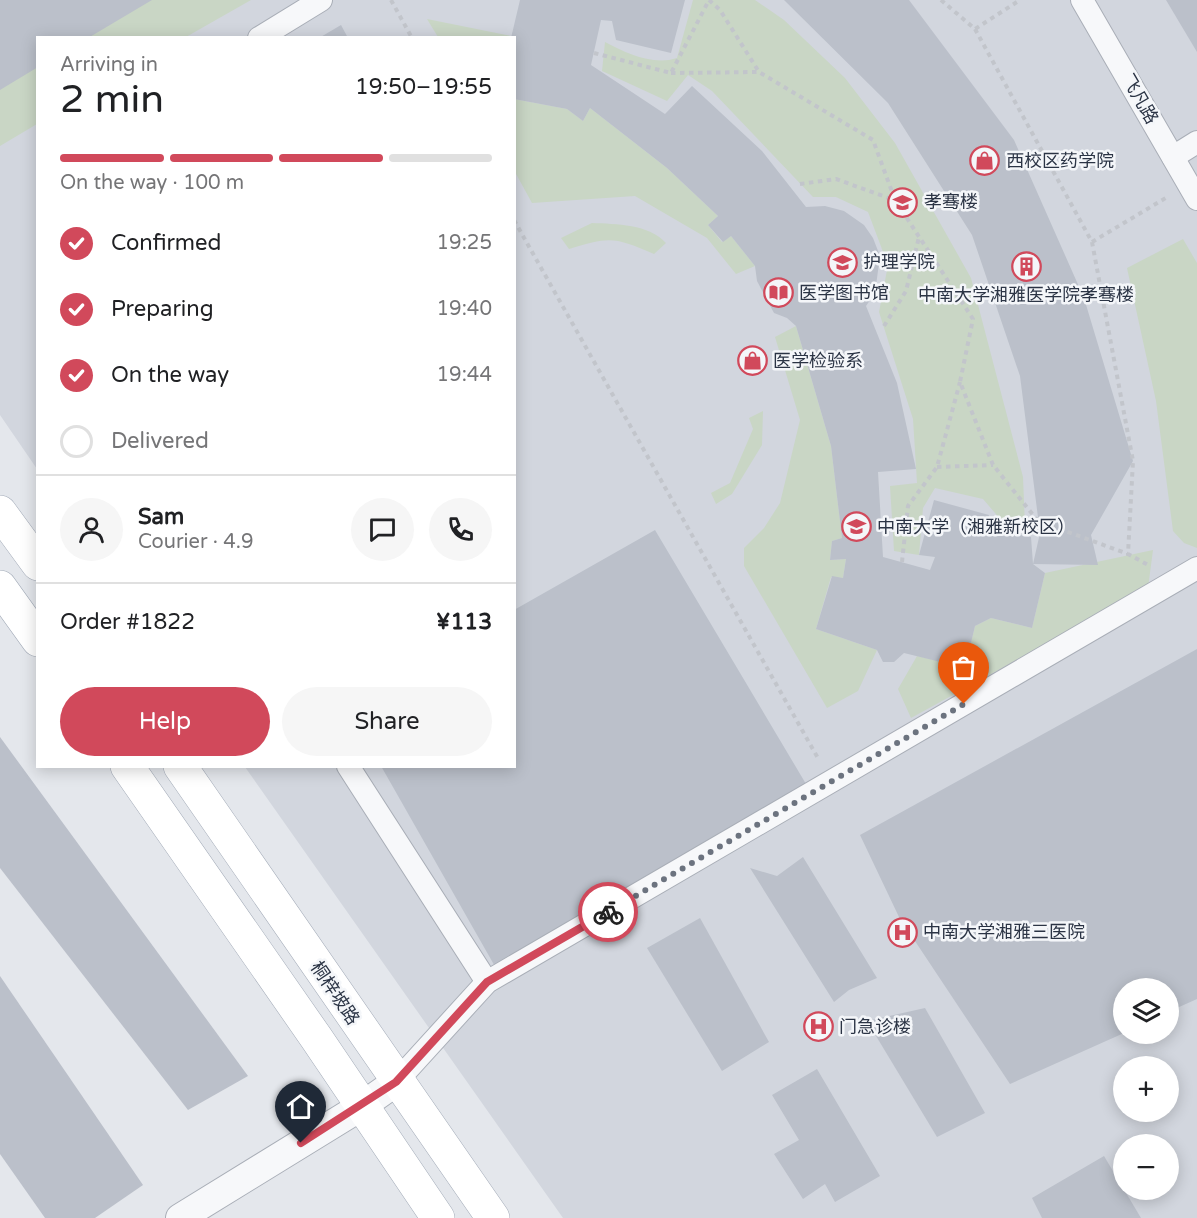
<!DOCTYPE html>
<html lang="en">
<head>
<meta charset="utf-8">
<style>
  body { margin:0; font-family:"Varela Round","Noto Sans SC",sans-serif; background:#f6f6f6; color:#202124; height:100vh; display:flex; flex-direction:column; font-size:22px; white-space:nowrap }
  * { box-sizing:border-box; margin:0 }
  p { font-size:20px; color:#757577 }
  .icon { flex:none; width:33px; height:33px; fill:none; stroke:currentColor; stroke-width:2; stroke-linecap:round; stroke-linejoin:round }
  .map { position:relative; flex:1; overflow:hidden }
  .panel { position:absolute; left:36px; top:36px; width:480px; height:732px; display:flex; flex-direction:column; background:#fff; border-radius:0px; box-shadow:0 3px 15px #0003 }
  .panel>* { flex:none }
  .controls { position:absolute; left:1113px; top:978px; display:grid; gap:12px }
  .controls a { display:grid; place-items:center; width:66px; height:66px; border-radius:50%; background:#fff; box-shadow:0 3px 15px #0003; font-size:30px }
  .pin { position:absolute; display:grid; place-items:center; width:51px; height:51px; color:#fff; margin:-62px -26px; border-radius:50% 50% 50% 0; rotate:-45deg; box-shadow:0 0 6px #0007 }
  .pin .icon { rotate:45deg }
  .courier { position:absolute; display:grid; place-items:center; width:60px; height:60px; margin:-30px; border:4px solid #d1495b; border-radius:50%; background:#fff; color:#222; box-shadow:0 2px 8px #0007 }
  .head em { font-style:normal; font-weight:600 }
  .head div { display:flex; flex-direction:column-reverse }
  .head { display:flex; align-items:center; justify-content:space-between; height:102px; padding:0 24px }
  h1 { font-size:39px; font-weight:600; line-height:45px }
  .bar { display:grid; grid-template-columns:repeat(4,1fr); gap:9px 6px; align-content:center; height:72px; padding:0 24px }
  .bar i { height:8px; border-radius:4px; background:#e0e0e0 }
  .bar .on { background:#d1495b }
  .bar p { grid-column:span 4 }
  .line { display:flex; align-items:center; gap:15px; padding:0 24px; border-top:2px solid #e0e0e0 }
  .line div { flex:1 }
  .round { display:grid; place-items:center; flex:none; width:63px; height:63px; border-radius:32px; background:#f6f6f6 }
  ol { padding:0 24px; list-style:none }
  li { display:flex; align-items:center; gap:18px; height:66px }
  li p { margin-inline-start:auto }
  li .icon { padding:6px; border-radius:50%; background:#d1495b; color:#fff; stroke-width:4 }
  li:last-child { color:#757577 }
  li i { width:33px; height:33px; border:3px solid #e0e0e0; border-radius:50% }
  .cta { display:flex; gap:12px; margin-top:auto; padding:12px 24px }
  .cta a { flex:1; height:69px; border-radius:36px; background:#d1495b; color:#fff; font-size:24px; font-weight:600; line-height:69px; text-align:center }
  .cta a+a { background:#f6f6f6; color:#202124 }
  .map>svg:first-child { display:block }
  .built { fill:#d2d6de; fill-rule:evenodd }
  .green { fill:#c9d6c5 }
  .building { fill:#bbc0ca }
  .lines { fill:none; stroke-linecap:round; stroke-linejoin:round }
  .minor-casing { stroke:#a9aeb7; stroke-width:24 }
  .tertiary-casing { stroke:#a9aeb7; stroke-width:30 }
  .primary-casing { stroke:#a3abb8; stroke-width:34 }
  .path { stroke:#c2c5cb; stroke-width:4; stroke-dasharray:4.5 4.5; stroke-linecap:butt }
  .minor { stroke:#f7f8fa; stroke-width:22 }
  .tertiary { stroke:#f7f8fa; stroke-width:28 }
  .primary { stroke:#fff; stroke-width:33 }
  .done { stroke:#6c737f; stroke-width:6; stroke-dasharray:0 10.8 }
  .route { stroke:#d1495b; stroke-width:8 }
  .labels { text-anchor:middle; stroke-width:5; stroke-linejoin:round; paint-order:stroke }
  .street-label { font-size:18px; fill:#2b3445; stroke:#f4f6f9 }
  .poi-label { font-size:18px; fill:#2b3445; stroke:#f4f6f9; text-anchor:start }
</style>
</head>
<body>
<div class="map">
<svg width="1197" height="1218" viewBox="0 0 1197 1218">
  <rect width="100%" height="100%" fill="#e4e7ec"/>
  <path class="built" d="M 0,0 L 1197,0 L 1197,1218 L 563,1218 L 245,767 L 514,766 L 514,38 L 38,38 L 37,469 L 0,415 ZM 1124,988 L 1168,988 L 1168,1034 L 1124,1034 ZM 1124,1066 L 1168,1066 L 1168,1112 L 1124,1112 ZM 1124,1144 L 1168,1144 L 1168,1190 L 1124,1190 Z"/>
  <g class="green">
    <polygon points="0,0 251,0 186,37 38,38 37,124 0,146"/>
    <path d="M 693,0 L 755,0 L 784,20 L 845,78 L 895,143 L 971,278 L 1023,477 L 1025,526 L 1001,520 L 983,499 L 935,488 L 923,508 L 919,555 L 894,551 L 890,486 L 917,483 L 913,419 L 879,312 L 888,265 L 868,212 L 836,197 L 813,197 L 712,91 L 688,75 L 667,101 L 602,71 L 605,42 C 626,53 653,66 677,58 Z"/>
    <polygon points="427,19 511,36 438,37"/>
    <polygon points="514,99 567,109 583,121 590,108 667,168 718,216 708,225 722,242 731,236 755,266 736,274 707,238 635,196 532,203 515,172"/>
    <path d="M 592,223 C 616,224 649,224 666,243 L 654,254 C 615,237 610,236 569,249 L 561,238 Z"/>
    <polygon points="1183,239 1197,263 1197,548 1184,543 1173,531 1156,401 1127,268"/>
    <polygon points="796,326 831,446 842,538 832,541 830,560 846,559 843,578 831,577 816,629 877,650 858,691 827,708 744,566 744,548 764,528 780,503 800,420 775,337"/>
    <polygon points="763,411 762,445 732,494 716,504 711,493 730,483 753,429 749,418"/>
    <polygon points="1153,550 1148,588 911,718 898,689 917,656 965,667 975,626 991,618 1032,628 1045,573"/>
  </g>
  <g class="building">
    <polygon points="0,0 152,0 88,38 38,38 38,67 0,90"/>
    <polygon points="520,0 685,0 671,53 616,40 612,21 601,20 591,65 665,114 692,86 762,151 806,207 825,206 844,211 864,225 873,238 880,256 875,293 866,306 897,383 916,469 878,472 883,557 930,570 935,557 919,555 934,500 989,515 986,528 1031,537 1033,564 1045,573 1032,628 991,618 975,626 965,668 904,653 894,662 883,662 877,650 816,629 832,576 843,578 846,559 830,560 832,541 842,538 831,446 796,326 787,318 774,313 757,281 755,266 731,236 723,242 708,225 718,216 667,168 590,108 583,121 567,109 514,99 514,38 511,38"/>
    <polygon points="784,0 909,0 1014,140 1084,298 1133,461 1091,535 1098,565 1033,564 1040,533 1020,376 972,235 888,103"/>
    <polygon points="1166,0 1197,0 1197,52"/>
    <polygon points="341,25 348,38 319,38"/>
    <polygon points="655,530 809,789 497,970 381,766 514,766 514,610"/>
    <polygon points="1197,649 1197,999 1168,1012 1168,988 1124,988 1124,1033 1010,1084 899,917 860,835"/>
    <polygon points="0,737 248,1076 188,1110 0,868"/>
    <polygon points="803,857 877,978 849,990 834,1002 750,868 777,876"/>
    <polygon points="700,918 769,1042 722,1071 647,948"/>
    <polygon points="0,976 143,1185 95,1218 45,1218 0,1154"/>
    <polygon points="925,1008 985,1113 937,1137 867,1021"/>
    <polygon points="817,1069 880,1176 835,1202 825,1184 803,1199 774,1154 799,1140 772,1095"/>
    <polygon points="1104,1156 1141,1218 1042,1218 1032,1198"/>
  </g>
  <g class="lines">
    <defs>
      <g id="minor">
        <polyline points="1082,0 1197,199"/>
        <polyline points="259,38 321,0"/>
        <polyline points="1173,157 1197,142"/>
        <polyline points="348,766 487,982"/>
        <polyline points="396,1082 487,982 1197,568"/>
      </g>
      <polyline id="tertiary" points="180,1218 362,1106 396,1082"/>
      <g id="primary">
        <polyline points="0,512 38,564"/>
        <polyline points="0,587 38,640"/>
        <polyline points="127,766 317,1039 438,1218"/>
        <polyline points="180,766 493,1218"/>
      </g>
    </defs>
    <use href="#minor" class="minor-casing"/>
    <use href="#tertiary" class="tertiary-casing"/>
    <use href="#primary" class="primary-casing"/>
    <g class="path">
      <polyline points="391,0 412,38"/>
      <polyline points="709,0 720,10 759,72 873,140 895,200 973,319 960,382 993,465 1038,521 1128,554"/>
      <polyline points="941,0 975,29 1020,0"/>
      <polyline points="975,29 1092,242 1133,461 1128,554 1150,566"/>
      <polyline points="594,53 671,73 709,0"/>
      <polyline points="671,73 758,72"/>
      <polyline points="800,184 836,179 894,200"/>
      <polyline points="514,220 819,760"/>
      <polyline points="1092,242 1169,196"/>
      <polyline points="884,326 906,291 919,237"/>
      <polyline points="937,467 993,465"/>
      <polyline points="902,562 908,506 937,467 960,382"/>
    </g>
    <use href="#minor" class="minor"/>
    <use href="#tertiary" class="tertiary"/>
    <use href="#primary" class="primary"/>
  </g>
  <g class="lines">
    <polyline class="done" points="608,912 964,704"/>
    <polyline class="route" points="301,1143 396,1082 487,982 608,912"/>
  </g>
  <defs>
    <symbol id="shop-ring" viewBox="-11 -11 22 22"><circle r="9.5" fill="#f4f6f9" stroke="#d1495b" stroke-width="1.5"/><path d="M-5-2.5h2.3a2.7 3.5 0 0 1 5.4 0H5L5.5 6h-11ZM-1.5-2.5h3a1.5 2.3 0 0 0-3 0Z" fill="#d1495b"/></symbol>
    <symbol id="school-ring" viewBox="-11 -11 22 22"><circle r="9.5" fill="#f4f6f9" stroke="#d1495b" stroke-width="1.5"/><path d="M0-5L7-2L0 1L-7-2ZM-4 1L0 2.5L4 1V4Q0 6-4 4Z" fill="#d1495b"/></symbol>
    <symbol id="university-ring" viewBox="-11 -11 22 22"><circle r="9.5" fill="#f4f6f9" stroke="#d1495b" stroke-width="1.5"/><path d="M0-5L7-2L0 1L-7-2ZM-4 1L0 2.5L4 1V4Q0 6-4 4Z" fill="#d1495b"/></symbol>
    <symbol id="building-ring" viewBox="-11 -11 22 22"><circle r="9.5" fill="#f4f6f9" stroke="#d1495b" stroke-width="1.5"/><path d="M-4-6H4V6H1V3H-1V6H-4ZM-2.5-4.3h1.7v1.8h-1.7ZM.8-4.3h1.7v1.8H.8ZM-2.5-1h1.7V.8h-1.7ZM.8-1h1.7V.8H.8Z" fill="#d1495b"/></symbol>
    <symbol id="library-ring" viewBox="-11 -11 22 22"><circle r="9.5" fill="#f4f6f9" stroke="#d1495b" stroke-width="1.5"/><path d="M-6-4Q-3-5.5-.7-3.5V5Q-3 3-6 4ZM6-4Q3-5.5 .7-3.5V5Q3 3 6 4Z" fill="#d1495b"/></symbol>
    <symbol id="hospital-ring" viewBox="-11 -11 22 22"><circle r="9.5" fill="#f4f6f9" stroke="#d1495b" stroke-width="1.5"/><path d="M-5-5h3v3.5h4V-5h3V5h-3V1.5h-4V5h-3Z" fill="#d1495b"/></symbol>
  </defs>
  <g fill-rule="evenodd">
    <use href="#shop-ring" x="968" y="144" width="33" height="33"/>
    <use href="#school-ring" x="886" y="186" width="33" height="33"/>
    <use href="#university-ring" x="826" y="246" width="33" height="33"/>
    <use href="#building-ring" x="1010" y="250" width="33" height="33"/>
    <use href="#library-ring" x="762" y="276" width="33" height="33"/>
    <use href="#shop-ring" x="736" y="344" width="33" height="33"/>
    <use href="#university-ring" x="840" y="510" width="33" height="33"/>
    <use href="#hospital-ring" x="886" y="916" width="33" height="33"/>
    <use href="#hospital-ring" x="802" y="1010" width="33" height="33"/>
  </g>
  <g class="labels">
    <g class="street-label">
      <text transform="translate(1140 99) rotate(60)" y="6">飞凡路</text>
      <text transform="translate(335 993) rotate(56)" y="6">桐梓坡路</text>
    </g>
    <g class="poi-label">
      <text x="1006" y="167">西校区药学院</text>
      <text x="924" y="208">孝骞楼</text>
      <text x="863" y="268">护理学院</text>
      <text x="799" y="299">医学图书馆</text>
      <text x="1026" y="301" text-anchor="middle">中南大学湘雅医学院孝骞楼</text>
      <text x="773" y="367">医学检验系</text>
      <text x="877" y="533">中南大学（湘雅新校区）</text>
      <text x="923" y="938">中南大学湘雅三医院</text>
      <text x="839" y="1033">门急诊楼</text>
    </g>
  </g>
</svg>
<div class="controls">
<a><svg class="icon" aria-label="layers" viewBox="0 0 24 24"><path d="M12 4l9 5-9 5-9-5zM3 14l9 5 9-5"/></svg></a>
<a>+</a>
<a>−</a>
</div>
<div class="pin" style="left:964px;top:704px;background:#ea580c"><svg class="icon" aria-label="bag" viewBox="0 0 24 24"><path d="M5 8h14l-1 12H6zM9 8a3 3 0 0 1 6 0"/></svg></div>
<div class="pin" style="left:301px;top:1143px;background:#1f2937"><svg class="icon" aria-label="home" viewBox="0 0 24 24"><path d="M3 11l9-7 9 7M6 9v11h12V9"/></svg></div>
<div class="courier" style="left:608px;top:912px"><svg class="icon" aria-label="bike" viewBox="0 0 24 24"><circle cx="6" cy="16" r="4"/><circle cx="18" cy="16" r="4"/><path d="M6 16l4-8h5l3 8M10 8l3 8H6M13 5h3"/></svg></div>
<section class="panel">
<div class="head"><div><h1>2 min</h1><p>Arriving in</p></div><em>19:50–19:55</em></div>
<div class="bar"><i class="on"></i><i class="on"></i><i class="on"></i><i></i><p>On the way · 100 m</p></div>
<ol>
<li><svg class="icon" aria-label="check" viewBox="0 0 24 24"><path d="M5 12l5 5 9-10"/></svg>Confirmed<p>19:25</p></li>
<li><svg class="icon" aria-label="check" viewBox="0 0 24 24"><path d="M5 12l5 5 9-10"/></svg>Preparing<p>19:40</p></li>
<li><svg class="icon" aria-label="check" viewBox="0 0 24 24"><path d="M5 12l5 5 9-10"/></svg>On the way<p>19:44</p></li>
<li><i></i>Delivered</li>
</ol>
<div class="line" style="height:108px"><a class="round"><svg class="icon" aria-label="person" viewBox="0 0 24 24"><circle cx="12" cy="8" r="4"/><path d="M4 21q1-7 8-7t8 7"/></svg></a><div><b>Sam</b><p>Courier · 4.9</p></div><a class="round"><svg class="icon" aria-label="chat" viewBox="0 0 24 24"><path d="M4 5h16v11H9l-5 4z"/></svg></a><a class="round"><svg class="icon" aria-label="phone" viewBox="0 0 24 24"><path d="M5 4h4l2 5-3 2q2 4 5 5l2-3 5 2v4C11 20 4 13 5 4z"/></svg></a></div>
<div class="line" style="height:78px"><div>Order #1822</div><b>¥113</b></div>
<div class="cta"><a>Help</a><a>Share</a></div>
</section>
</div>
</body>
</html>
